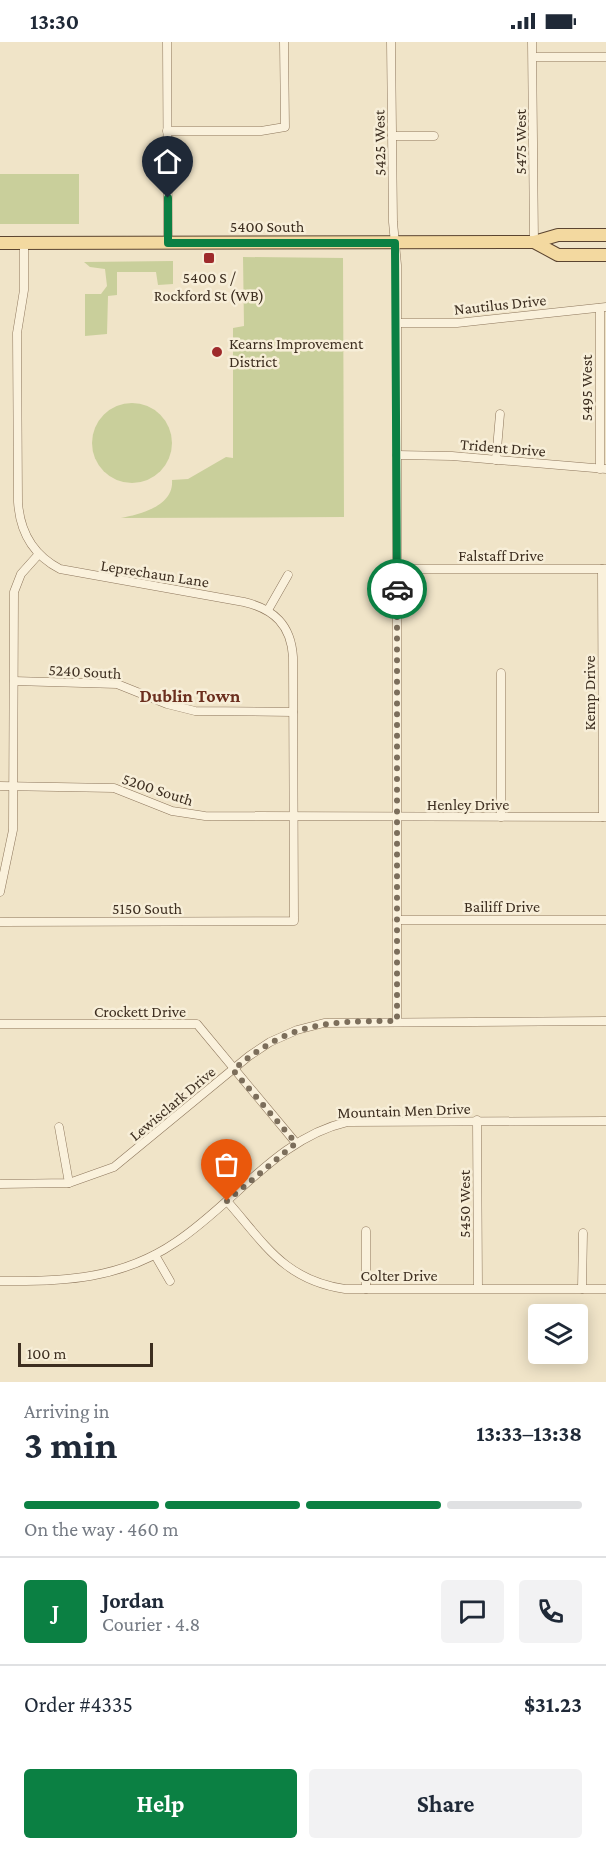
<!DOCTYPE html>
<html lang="en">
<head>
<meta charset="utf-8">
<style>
  body { margin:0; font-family:"Crimson Pro",serif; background:#f2f2f3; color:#1f2937; height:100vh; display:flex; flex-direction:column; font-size:22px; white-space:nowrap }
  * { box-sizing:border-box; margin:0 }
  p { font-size:20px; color:#747a83 }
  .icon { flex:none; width:33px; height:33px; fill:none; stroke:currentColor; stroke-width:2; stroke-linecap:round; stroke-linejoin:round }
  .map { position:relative; height:1340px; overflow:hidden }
  .details { display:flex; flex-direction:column; background:#fff; flex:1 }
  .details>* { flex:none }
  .fabs { position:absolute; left:528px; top:1262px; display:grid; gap:12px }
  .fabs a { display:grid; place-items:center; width:60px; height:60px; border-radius:6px; background:#fff; box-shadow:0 3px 15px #0003; font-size:30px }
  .scale { position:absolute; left:18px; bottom:15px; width:135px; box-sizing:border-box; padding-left:6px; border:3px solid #3d2e20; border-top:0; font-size:16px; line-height:21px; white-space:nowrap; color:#3d2e20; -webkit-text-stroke:4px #f7eed8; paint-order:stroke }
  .pin { position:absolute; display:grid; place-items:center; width:51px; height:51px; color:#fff; margin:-62px -26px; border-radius:50% 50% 50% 0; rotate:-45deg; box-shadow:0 0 6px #0007 }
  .pin .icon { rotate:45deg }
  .courier { position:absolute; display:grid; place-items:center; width:60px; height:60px; margin:-30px; border:4px solid #0b8043; border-radius:50%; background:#fff; color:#222; box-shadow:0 2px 8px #0007 }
  .overview em { font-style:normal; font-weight:700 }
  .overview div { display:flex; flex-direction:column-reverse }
  .overview { display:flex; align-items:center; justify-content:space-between; height:102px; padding:0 24px }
  h1 { font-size:39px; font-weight:700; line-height:45px }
  .bar { display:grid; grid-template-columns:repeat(4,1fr); gap:9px 6px; align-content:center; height:72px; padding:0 24px }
  .bar i { height:8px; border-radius:4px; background:#e0e1e3 }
  .bar .active { background:#0b8043 }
  .bar p { grid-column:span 4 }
  .line { display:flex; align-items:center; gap:15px; padding:0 24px; border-top:2px solid #e0e1e3 }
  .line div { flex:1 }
  .round { display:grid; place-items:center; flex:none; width:63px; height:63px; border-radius:6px; background:#f2f2f3 }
  .action { display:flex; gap:12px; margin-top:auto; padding:12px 24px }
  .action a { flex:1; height:69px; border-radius:6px; background:#0b8043; color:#fff; font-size:24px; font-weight:700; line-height:69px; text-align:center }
  .action a+a { background:#f2f2f3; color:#1f2937 }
  .status { display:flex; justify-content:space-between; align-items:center; height:42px; padding:0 30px; background:#fff; direction:ltr }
  .status svg { height:16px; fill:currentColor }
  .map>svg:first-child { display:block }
  .green { fill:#c9cf9b }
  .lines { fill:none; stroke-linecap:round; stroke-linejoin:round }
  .street-casing { stroke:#8d765c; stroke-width:9 }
  .primary-casing { stroke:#5b4430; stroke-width:14 }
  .street { stroke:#faf1dc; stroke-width:8 }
  .primary { stroke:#f3d9a0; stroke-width:12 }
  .done { stroke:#7c6e5b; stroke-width:6; stroke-dasharray:0 10.8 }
  .route { stroke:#0b8043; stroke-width:8 }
  .poi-dot { fill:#9e2a2b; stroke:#f7eed8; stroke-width:2 }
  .labels { text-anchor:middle; stroke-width:5; stroke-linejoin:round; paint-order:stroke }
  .street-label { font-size:16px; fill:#3d2e20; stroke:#f7eed8 }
  .poi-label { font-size:16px; fill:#3d2e20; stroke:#f7eed8 }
  .neighbourhood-label { font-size:18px; font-weight:bold; fill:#6b2e1e; stroke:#f7eed8 }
</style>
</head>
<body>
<div class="status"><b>13:30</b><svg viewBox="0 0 49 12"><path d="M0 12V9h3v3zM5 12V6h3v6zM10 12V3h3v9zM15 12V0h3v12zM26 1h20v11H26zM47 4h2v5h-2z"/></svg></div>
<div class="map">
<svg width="606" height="1340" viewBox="0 0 606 1340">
  <rect width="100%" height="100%" fill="#f0e4c8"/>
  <g class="green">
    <rect x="0" y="132" width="79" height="50"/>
    <path d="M 243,215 L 343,216 L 344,475 L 121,476 C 141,472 174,464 172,438 L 188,437 L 226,415 L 233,416 L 233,286 L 244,284 Z"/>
    <polygon points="173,219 173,242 158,243 156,230 117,230 117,253 108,254 107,292 85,294 85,252 101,252 107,244 105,227 90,225 84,220"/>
    <circle cx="132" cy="401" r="40"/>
  </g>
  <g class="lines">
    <defs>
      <g id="street">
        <polyline points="167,0 168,201"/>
        <polyline points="391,0 393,180 397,223 397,979"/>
        <polyline points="532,0 534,200"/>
        <polyline points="533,15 606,15"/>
        <polyline points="167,89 261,89 285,85 284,0"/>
        <polyline points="392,94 434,94"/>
        <polyline points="600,266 600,427"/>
        <polyline points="397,281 457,281 606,265"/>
        <polyline points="397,413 452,414 606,427"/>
        <polyline points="496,418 500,372"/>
        <polyline points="397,527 605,527"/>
        <polyline points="602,527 603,775"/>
        <polyline points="268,568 288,533"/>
        <polyline points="14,639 117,642 167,662 195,669 293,670"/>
        <polyline points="0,744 114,746 172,769 205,774 606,775"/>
        <polyline points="501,775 501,631"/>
        <polyline points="0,850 13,788 14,550 21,532 38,513"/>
        <polyline points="397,878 606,878"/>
        <path d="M 0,880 L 294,879 L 293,615 C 291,583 274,567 244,560 L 60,527 C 33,513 20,491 18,460 L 17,291 L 24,248 L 24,201"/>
        <polyline points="0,982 197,982 296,1101"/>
        <polyline points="477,1078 478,1246"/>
        <polyline points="59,1085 69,1141"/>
        <polyline points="0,1142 69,1141 114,1125 249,1014 270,1000 297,988 324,981 606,979"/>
        <path d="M 227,1159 C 265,1202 284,1238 345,1247 L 606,1247"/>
        <polyline points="366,1189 366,1247"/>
        <polyline points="155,1213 170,1239"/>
        <path d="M 0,1239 C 63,1240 122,1237 176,1200 C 234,1162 277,1096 347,1080 L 606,1079"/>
        <polyline points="582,1247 583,1191"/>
      </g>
      <g id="primary">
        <polyline points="534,200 558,213 606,213"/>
        <polyline points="0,201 534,200 558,193 606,193"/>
      </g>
    </defs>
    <use href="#street" class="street-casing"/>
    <use href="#primary" class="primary-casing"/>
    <use href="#street" class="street"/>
    <use href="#primary" class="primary"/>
  </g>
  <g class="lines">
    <path class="done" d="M 227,1159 L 296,1101 L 233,1028 C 289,980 327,979 397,979 L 397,547"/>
    <polyline class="route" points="168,156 168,201 395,201 397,547"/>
  </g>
  <g class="poi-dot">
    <rect x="203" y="210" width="12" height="12" rx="3"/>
    <circle cx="217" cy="310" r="6"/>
  </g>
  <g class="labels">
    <g class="street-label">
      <text transform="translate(520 100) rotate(-90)" y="6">5475 West</text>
      <text transform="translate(379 101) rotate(-91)" y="6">5425 West</text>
      <text x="267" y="190">5400 South</text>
      <text transform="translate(500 262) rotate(-6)" y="6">Nautilus Drive</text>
      <text transform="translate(586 346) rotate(-90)" y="6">5495 West</text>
      <text transform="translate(503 405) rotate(5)" y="6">Trident Drive</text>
      <text x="501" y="519">Falstaff Drive</text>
      <text transform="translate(155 531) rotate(9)" y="6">Leprechaun Lane</text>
      <text transform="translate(85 629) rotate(3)" y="6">5240 South</text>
      <text transform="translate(589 651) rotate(-90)" y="6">Kemp Drive</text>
      <text transform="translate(158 747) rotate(18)" y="6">5200 South</text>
      <text x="468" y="768">Henley Drive</text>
      <text x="502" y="870">Bailiff Drive</text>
      <text x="147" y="872">5150 South</text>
      <text x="140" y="975">Crockett Drive</text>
      <text transform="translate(172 1061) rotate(-40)" y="6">Lewisclark Drive</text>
      <text transform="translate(404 1068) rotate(-2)" y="6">Mountain Men Drive</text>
      <text transform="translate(464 1162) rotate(-90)" y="6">5450 West</text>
      <text x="399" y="1239">Colter Drive</text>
    </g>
    <g class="poi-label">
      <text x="209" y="241">5400 S /<tspan x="209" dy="18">Rockford St (WB)</tspan></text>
      <text x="229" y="307" text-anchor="start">Kearns Improvement<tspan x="229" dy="18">District</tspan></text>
    </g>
    <g class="neighbourhood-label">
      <text x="190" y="660">Dublin Town</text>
    </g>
  </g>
</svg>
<div class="fabs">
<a><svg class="icon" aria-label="layers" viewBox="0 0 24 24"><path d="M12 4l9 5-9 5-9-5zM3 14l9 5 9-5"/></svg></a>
</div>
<div class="scale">100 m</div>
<div class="pin" style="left:227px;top:1159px;background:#ea580c"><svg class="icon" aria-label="bag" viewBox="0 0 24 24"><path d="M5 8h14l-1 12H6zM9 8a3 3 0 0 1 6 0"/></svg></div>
<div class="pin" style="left:168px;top:156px;background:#1f2937"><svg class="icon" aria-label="home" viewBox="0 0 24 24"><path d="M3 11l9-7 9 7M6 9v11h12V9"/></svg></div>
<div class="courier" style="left:397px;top:547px"><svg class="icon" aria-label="car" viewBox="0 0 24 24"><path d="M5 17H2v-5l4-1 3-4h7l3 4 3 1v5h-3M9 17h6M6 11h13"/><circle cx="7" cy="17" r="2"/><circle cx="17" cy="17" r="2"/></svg></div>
</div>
<section class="details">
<div class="overview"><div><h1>3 min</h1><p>Arriving in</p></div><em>13:33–13:38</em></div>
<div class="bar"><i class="active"></i><i class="active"></i><i class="active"></i><i></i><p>On the way · 460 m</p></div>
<div class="line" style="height:108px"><b class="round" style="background:#0b8043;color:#fff">J</b><div><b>Jordan</b><p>Courier · 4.8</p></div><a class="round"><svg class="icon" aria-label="chat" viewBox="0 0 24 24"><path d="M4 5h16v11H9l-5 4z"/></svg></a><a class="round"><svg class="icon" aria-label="phone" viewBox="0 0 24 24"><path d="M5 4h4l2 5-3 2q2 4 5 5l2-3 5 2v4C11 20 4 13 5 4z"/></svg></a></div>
<div class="line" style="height:78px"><div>Order #4335</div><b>$31.23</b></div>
<div class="action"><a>Help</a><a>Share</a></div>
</section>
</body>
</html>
